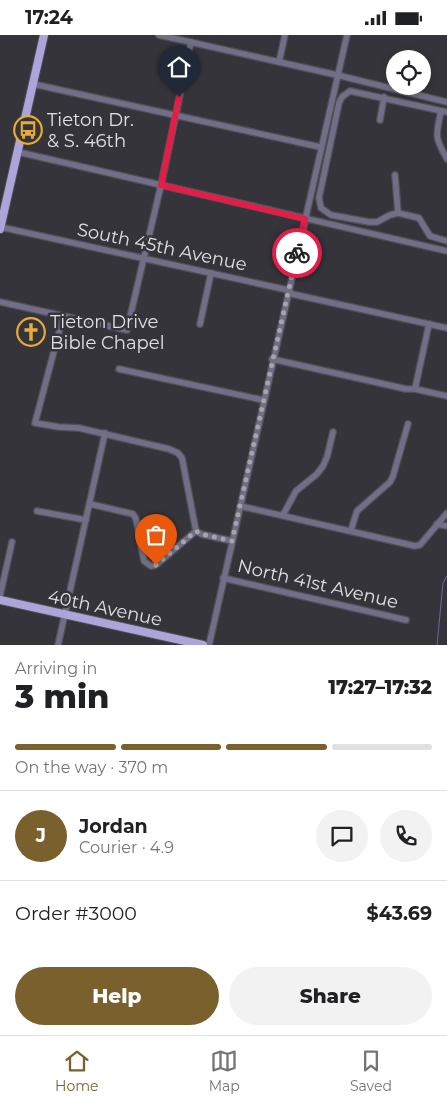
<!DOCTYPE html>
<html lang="en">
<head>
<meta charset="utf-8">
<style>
  body { margin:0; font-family:Montserrat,sans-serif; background:#f2f2f2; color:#202124; height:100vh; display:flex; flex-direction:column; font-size:19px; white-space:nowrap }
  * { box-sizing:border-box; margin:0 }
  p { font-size:16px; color:#757577 }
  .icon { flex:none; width:28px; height:28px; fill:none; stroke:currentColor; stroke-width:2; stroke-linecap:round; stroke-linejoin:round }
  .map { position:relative; height:610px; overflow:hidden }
  .details { display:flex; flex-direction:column; background:#fff; flex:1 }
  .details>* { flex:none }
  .buttons { position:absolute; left:386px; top:15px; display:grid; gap:10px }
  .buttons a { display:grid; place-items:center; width:45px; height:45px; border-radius:50%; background:#fff; box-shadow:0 2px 8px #0003; font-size:25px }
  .pin { position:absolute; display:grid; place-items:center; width:42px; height:42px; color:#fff; margin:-51px -21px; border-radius:50% 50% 50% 0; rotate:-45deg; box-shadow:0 0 5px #0007 }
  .pin .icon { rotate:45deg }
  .courier { position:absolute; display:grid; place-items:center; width:50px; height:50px; margin:-25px; border:4px solid #e11d48; border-radius:50%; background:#fff; color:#222; box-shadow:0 1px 6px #0007 }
  .summary em { font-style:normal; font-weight:800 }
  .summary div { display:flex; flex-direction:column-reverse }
  .summary { display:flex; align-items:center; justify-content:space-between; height:85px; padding:0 15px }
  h1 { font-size:32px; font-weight:800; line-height:38px }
  .bar { display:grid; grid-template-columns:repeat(4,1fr); gap:8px 5px; align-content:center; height:60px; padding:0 15px }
  .bar i { height:6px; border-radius:4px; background:#e0e0e0 }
  .bar .current { background:#7a602d }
  .bar p { grid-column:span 4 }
  .line { display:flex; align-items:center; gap:12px; padding:0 15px; border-top:1px solid #e0e0e0 }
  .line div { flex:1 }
  .round { display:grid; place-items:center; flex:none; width:52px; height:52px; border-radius:26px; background:#f2f2f2 }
  .button { display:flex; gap:10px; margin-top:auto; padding:10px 15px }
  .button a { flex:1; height:58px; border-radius:30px; background:#7a602d; color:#fff; font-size:20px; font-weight:800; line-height:58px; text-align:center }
  .button a+a { background:#f2f2f2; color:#202124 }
  .status { display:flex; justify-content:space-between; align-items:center; height:35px; padding:0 25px; background:#fff; direction:ltr }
  .status svg { height:14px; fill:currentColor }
  .menu { display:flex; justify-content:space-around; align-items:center; height:70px; border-top:1px solid #e0e0e0; background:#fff; font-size:14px; color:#757577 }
  .menu a { display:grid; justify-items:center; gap:2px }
  .menu .current { color:#7a602d }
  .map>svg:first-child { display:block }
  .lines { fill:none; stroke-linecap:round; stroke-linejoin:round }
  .stream { stroke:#6f679f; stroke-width:1 }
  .minor-casing { stroke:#515055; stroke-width:8 }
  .major-casing { stroke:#515055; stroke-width:10 }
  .minor { stroke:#716e87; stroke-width:5.5 }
  .major { stroke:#aba5d9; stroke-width:8 }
  .done { stroke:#a5a4a9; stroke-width:5; stroke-dasharray:0 9 }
  .route { stroke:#e11d48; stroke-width:6 }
  .labels { text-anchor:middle; stroke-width:5; stroke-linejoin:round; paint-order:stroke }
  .poi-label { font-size:18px; fill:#e1e1e5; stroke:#35343a; text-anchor:start }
  .street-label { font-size:18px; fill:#e1e1e5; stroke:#35343a }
</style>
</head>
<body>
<div class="status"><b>17:24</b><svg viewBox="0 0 49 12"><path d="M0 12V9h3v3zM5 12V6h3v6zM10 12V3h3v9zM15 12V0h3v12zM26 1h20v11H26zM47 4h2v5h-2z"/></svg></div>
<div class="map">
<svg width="447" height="610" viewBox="0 0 447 610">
  <rect width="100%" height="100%" fill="#35343a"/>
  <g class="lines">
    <polyline class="stream" points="437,610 443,548 447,541"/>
    <defs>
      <g id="minor">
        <polyline points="159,0 337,40 447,67"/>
        <polyline points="279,27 285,0"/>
        <polyline points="33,49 320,112"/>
        <path d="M 441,76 C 436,101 434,101 447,124"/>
        <polyline points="447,77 350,56 342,62 339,68 319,163 321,173 331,180 369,187 377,187 390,180 398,178 419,183 430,201 447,206"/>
        <polyline points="380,85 384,62"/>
        <polyline points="18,117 447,216"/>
        <polyline points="395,140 398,178"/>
        <polyline points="0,192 288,255 292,259 447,293"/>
        <polyline points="0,267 127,295 161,150 191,7"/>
        <polyline points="63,282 35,388 59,392 79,393 169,414 178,418 182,423 196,496"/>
        <polyline points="200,289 211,238"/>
        <polyline points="272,324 406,354 415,354 447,361"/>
        <polyline points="119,334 263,365"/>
        <polyline points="415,354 429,289"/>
        <polyline points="90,469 133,479 136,484 144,526 151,531 156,530 196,496"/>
        <polyline points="240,471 415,511 420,510 447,478"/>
        <polyline points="37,476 86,485"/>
        <polyline points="283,480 296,456 317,439 323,431 327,422 333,397"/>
        <polyline points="437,489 447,491"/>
        <polyline points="351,495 357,476 390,447 393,441 408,389"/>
        <polyline points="196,496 201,499 232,506"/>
        <polyline points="223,543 406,585"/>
        <polyline points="0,561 12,507"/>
        <polyline points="58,610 105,398"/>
        <polyline points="209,610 347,0"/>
      </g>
      <g id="major">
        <polyline points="0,194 44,0"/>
        <polyline points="0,565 203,610"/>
      </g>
    </defs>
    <use href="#minor" class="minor-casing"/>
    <use href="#major" class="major-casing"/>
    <use href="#minor" class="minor"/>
    <use href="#major" class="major"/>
  </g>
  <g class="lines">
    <polyline class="done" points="156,530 196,496 201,499 232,506 297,218"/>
    <polyline class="route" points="179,62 161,150 305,184 297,218"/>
  </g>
  <defs>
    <symbol id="bus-ring" viewBox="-11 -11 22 22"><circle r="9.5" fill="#35343a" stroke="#e7ac37" stroke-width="1.5"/><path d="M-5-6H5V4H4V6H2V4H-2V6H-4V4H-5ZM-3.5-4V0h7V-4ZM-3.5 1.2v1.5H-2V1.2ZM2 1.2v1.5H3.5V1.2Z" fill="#e7ac37"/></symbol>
    <symbol id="church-ring" viewBox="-11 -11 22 22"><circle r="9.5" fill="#35343a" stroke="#e7ac37" stroke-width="1.5"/><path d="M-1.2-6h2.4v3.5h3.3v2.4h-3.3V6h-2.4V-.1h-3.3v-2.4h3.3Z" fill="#e7ac37"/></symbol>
  </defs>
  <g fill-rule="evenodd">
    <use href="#bus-ring" x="12" y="79" width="32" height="32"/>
    <use href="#church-ring" x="15" y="281" width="32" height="32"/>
  </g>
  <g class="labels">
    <g class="poi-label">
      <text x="47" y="91">Tieton Dr.<tspan x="47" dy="21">&amp; S. 46th</tspan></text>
      <text x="50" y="293">Tieton Drive<tspan x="50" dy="21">Bible Chapel</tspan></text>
    </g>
    <g class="street-label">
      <text transform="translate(162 212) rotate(12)" y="6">South 45th Avenue</text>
      <text transform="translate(318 549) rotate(13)" y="6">North 41st Avenue</text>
      <text transform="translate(105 573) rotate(12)" y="6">40th Avenue</text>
    </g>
  </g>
</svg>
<div class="buttons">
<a><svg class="icon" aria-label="locate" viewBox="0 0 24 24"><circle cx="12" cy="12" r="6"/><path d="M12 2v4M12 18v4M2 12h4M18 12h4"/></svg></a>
</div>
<div class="pin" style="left:156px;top:530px;background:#ea580c"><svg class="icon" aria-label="bag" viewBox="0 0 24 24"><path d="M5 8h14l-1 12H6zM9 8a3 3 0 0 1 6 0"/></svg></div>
<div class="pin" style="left:179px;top:62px;background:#1f2937"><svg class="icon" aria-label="home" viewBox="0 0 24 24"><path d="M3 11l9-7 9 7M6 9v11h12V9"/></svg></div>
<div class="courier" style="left:297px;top:218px"><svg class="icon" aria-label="bike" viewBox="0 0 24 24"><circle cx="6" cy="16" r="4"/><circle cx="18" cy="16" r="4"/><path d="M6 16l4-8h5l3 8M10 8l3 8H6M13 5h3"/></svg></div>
</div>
<section class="details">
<div class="summary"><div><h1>3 min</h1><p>Arriving in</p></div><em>17:27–17:32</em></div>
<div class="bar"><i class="current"></i><i class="current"></i><i class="current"></i><i></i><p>On the way · 370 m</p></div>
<div class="line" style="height:90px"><b class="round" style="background:#7a602d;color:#fff">J</b><div><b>Jordan</b><p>Courier · 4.9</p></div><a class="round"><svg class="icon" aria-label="chat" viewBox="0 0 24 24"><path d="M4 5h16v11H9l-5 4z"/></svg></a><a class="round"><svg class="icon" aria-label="phone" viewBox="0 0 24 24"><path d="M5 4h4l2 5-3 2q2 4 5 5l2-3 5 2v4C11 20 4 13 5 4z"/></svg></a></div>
<div class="line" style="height:65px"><div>Order #3000</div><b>$43.69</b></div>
<div class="button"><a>Help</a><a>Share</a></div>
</section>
<nav class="menu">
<a class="current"><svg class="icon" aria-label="home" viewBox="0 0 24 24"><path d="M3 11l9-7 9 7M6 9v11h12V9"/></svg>Home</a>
<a><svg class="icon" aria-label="map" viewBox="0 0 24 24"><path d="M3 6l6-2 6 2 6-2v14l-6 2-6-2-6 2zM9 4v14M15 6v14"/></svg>Map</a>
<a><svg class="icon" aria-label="saved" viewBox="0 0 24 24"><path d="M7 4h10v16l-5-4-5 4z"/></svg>Saved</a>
</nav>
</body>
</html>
